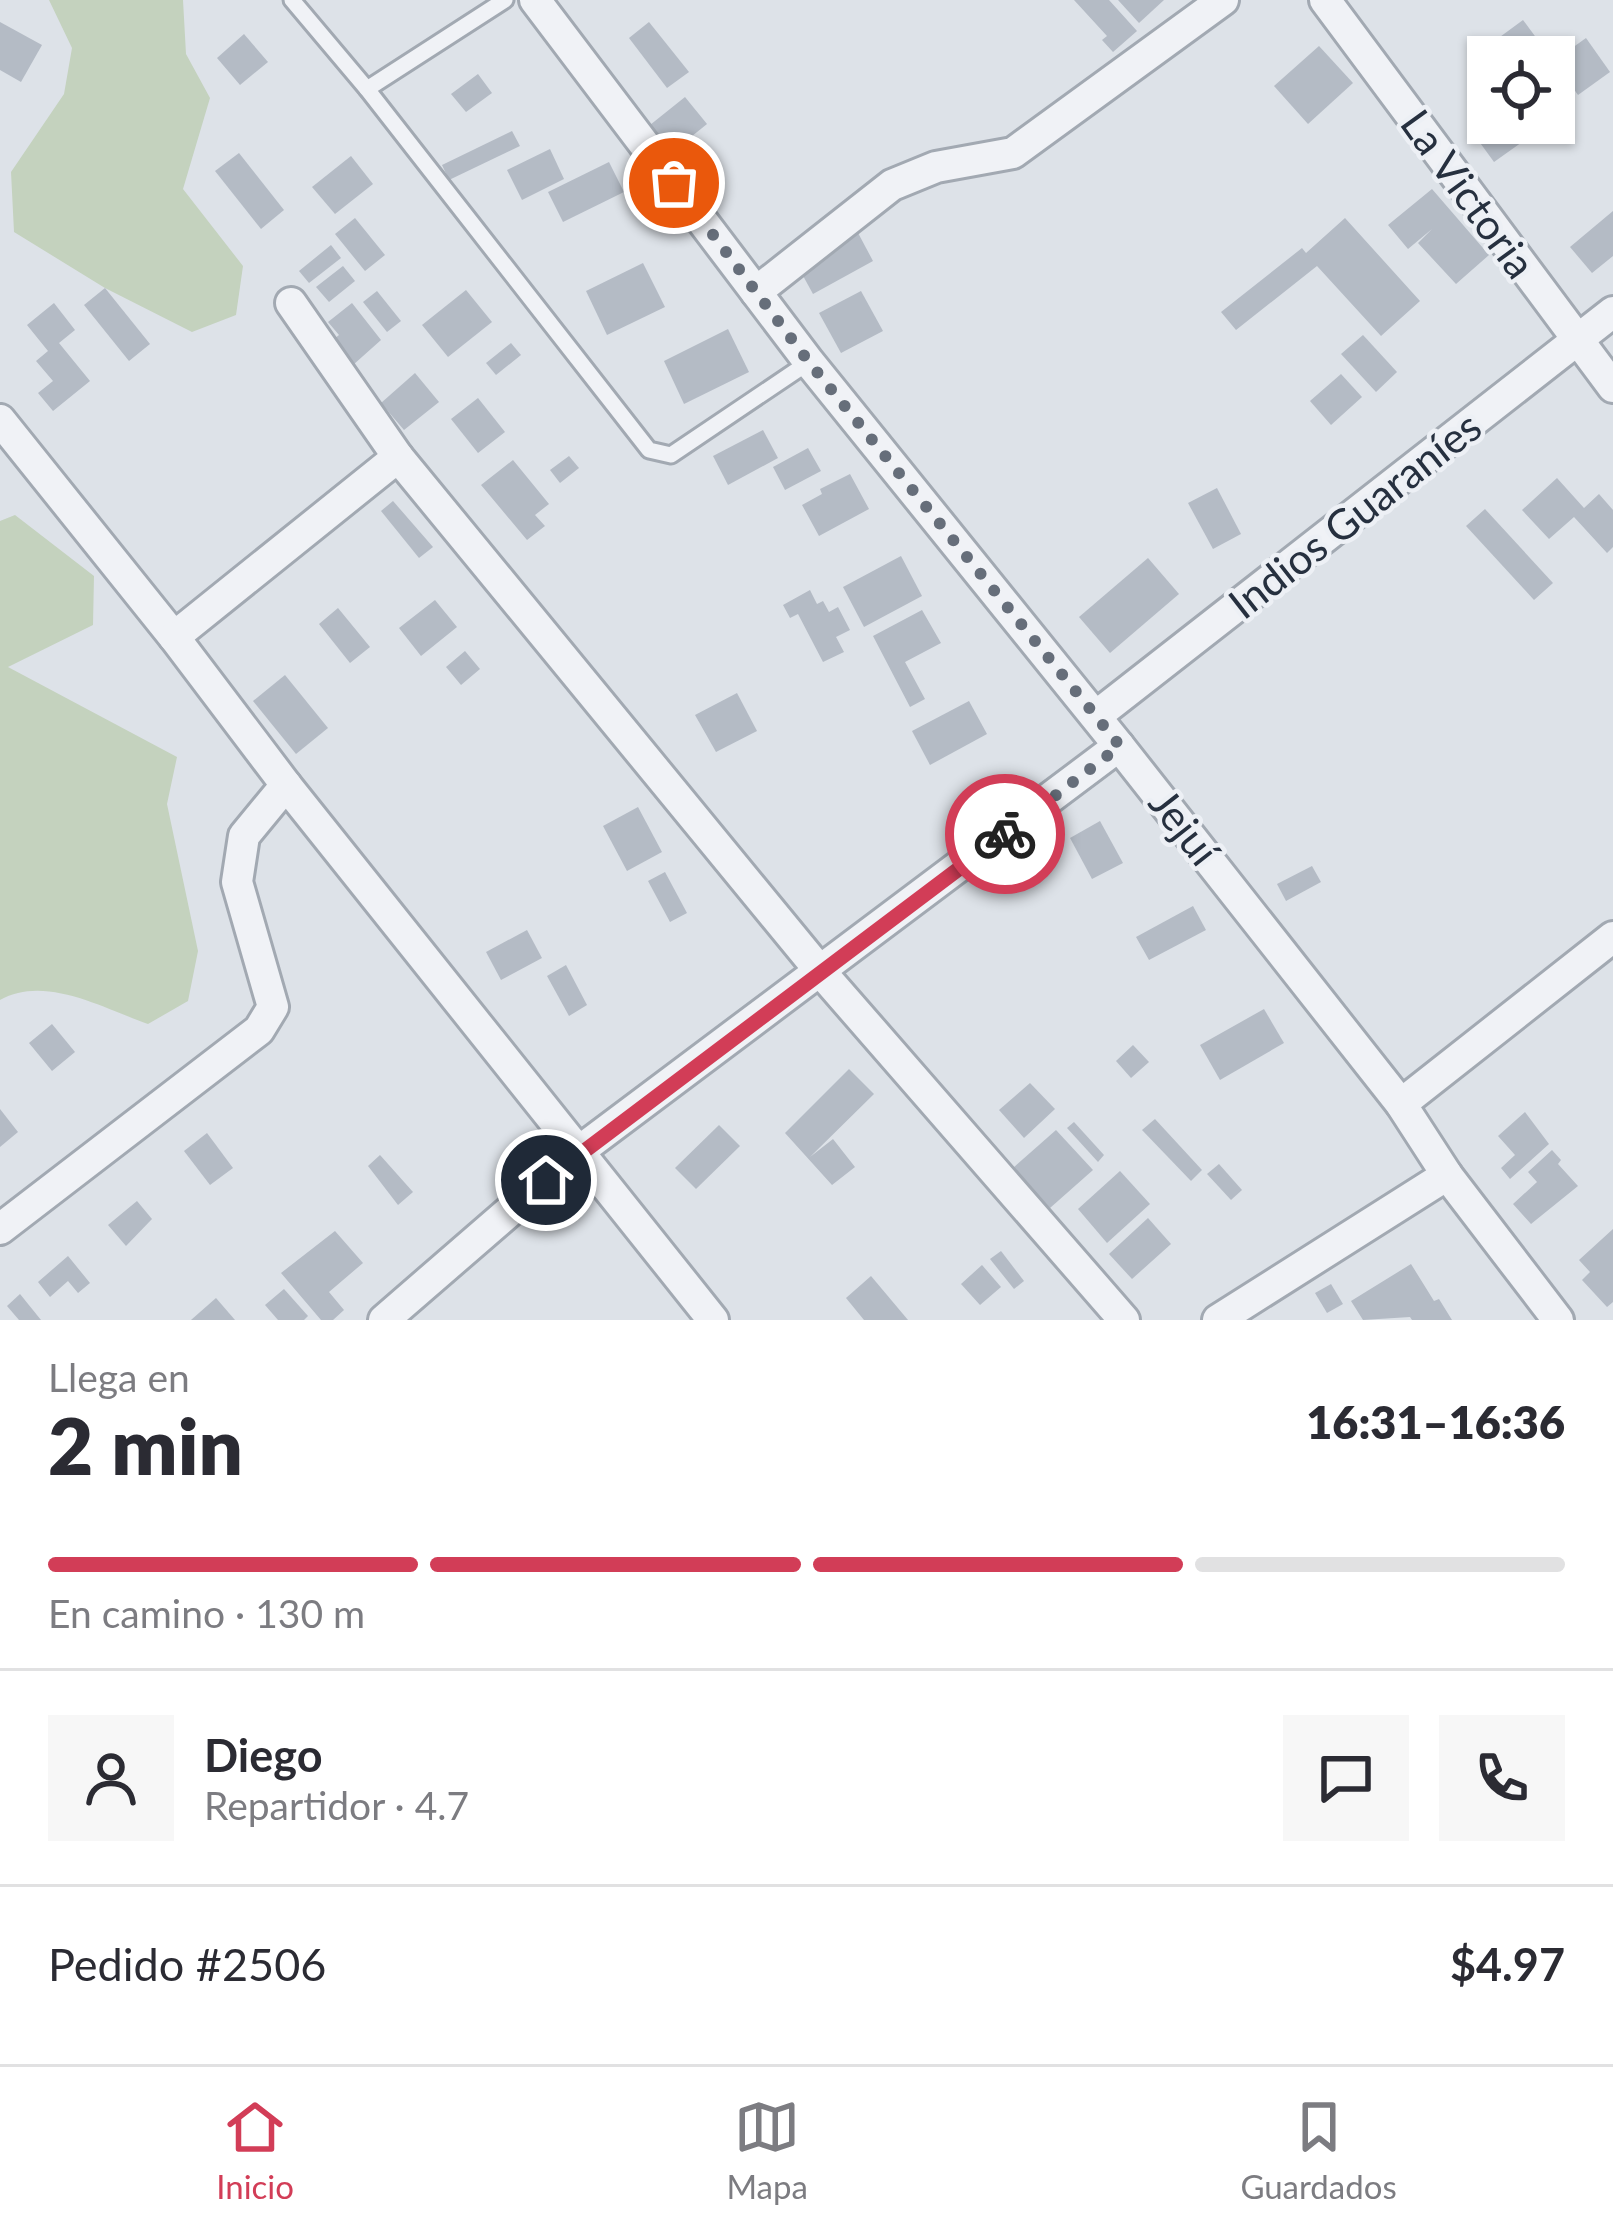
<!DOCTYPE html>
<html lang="es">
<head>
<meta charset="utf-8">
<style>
  body { margin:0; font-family:Lato,sans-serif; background:#f7f7f7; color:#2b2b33; height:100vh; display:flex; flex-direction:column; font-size:45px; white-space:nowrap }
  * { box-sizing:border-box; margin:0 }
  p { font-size:39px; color:#7c7c81 }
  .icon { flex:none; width:66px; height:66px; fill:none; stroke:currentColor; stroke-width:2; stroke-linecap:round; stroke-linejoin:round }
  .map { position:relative; height:1320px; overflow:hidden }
  .sheet { display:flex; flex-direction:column; background:#fff; flex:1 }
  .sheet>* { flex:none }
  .tools { position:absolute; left:1467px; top:36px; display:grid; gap:24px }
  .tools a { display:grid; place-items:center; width:108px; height:108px; border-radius:0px; background:#fff; box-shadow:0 3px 9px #0004; font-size:60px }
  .pin { position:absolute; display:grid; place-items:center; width:102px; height:102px; color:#fff; margin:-51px; border:6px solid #fff; border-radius:50%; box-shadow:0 3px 12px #0007 }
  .courier { position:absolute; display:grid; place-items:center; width:120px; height:120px; margin:-60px; border:9px solid #d23d57; border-radius:50%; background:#fff; color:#222; box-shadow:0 3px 15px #0007 }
  .overview em { font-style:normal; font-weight:800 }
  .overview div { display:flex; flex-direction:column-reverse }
  .overview { display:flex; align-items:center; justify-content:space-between; height:204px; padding:0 48px }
  h1 { font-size:78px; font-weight:800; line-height:90px }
  .bar { display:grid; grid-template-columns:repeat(4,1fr); gap:18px 12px; align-content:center; height:144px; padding:0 48px }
  .bar i { height:15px; border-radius:9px; background:#e1e1e2 }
  .bar .selected { background:#d23d57 }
  .bar p { grid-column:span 4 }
  .line { display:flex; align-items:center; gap:30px; padding:0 48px; border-top:3px solid #e1e1e2 }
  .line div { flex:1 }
  .round { display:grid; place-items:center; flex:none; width:126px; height:126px; border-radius:0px; background:#f7f7f7 }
  .menu { display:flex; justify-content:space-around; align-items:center; height:168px; border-top:3px solid #e1e1e2; background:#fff; font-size:33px; color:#7c7c81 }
  .menu a { display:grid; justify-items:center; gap:6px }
  .menu .selected { color:#d23d57 }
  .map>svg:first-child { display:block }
  .green { fill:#c4d2be }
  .building { fill:#b4bbc5 }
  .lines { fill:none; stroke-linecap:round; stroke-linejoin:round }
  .lane-casing { stroke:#a2a9b2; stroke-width:21 }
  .street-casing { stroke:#a2a9b2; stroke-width:36 }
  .lane { stroke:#f0f2f6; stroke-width:15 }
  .street { stroke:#f0f2f6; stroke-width:30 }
  .done { stroke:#666e7a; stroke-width:12; stroke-dasharray:0 21.6 }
  .route { stroke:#d23d57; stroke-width:15 }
  .labels { text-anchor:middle; stroke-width:9; stroke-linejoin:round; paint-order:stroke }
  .street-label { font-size:42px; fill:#26303f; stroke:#edf0f5 }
</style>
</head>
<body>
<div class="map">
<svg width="1613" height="1320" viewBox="0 0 1613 1320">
  <rect width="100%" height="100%" fill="#dde2e8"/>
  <g class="green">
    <polygon points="49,0 183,0 186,54 210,98 183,189 243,266 236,315 192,332 105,288 14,232 11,172 64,94 72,48"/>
    <path d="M 15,515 L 94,576 L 93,625 L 8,667 L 177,757 L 167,804 L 198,951 L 188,1001 L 148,1024 C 105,1009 45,974 0,1000 L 0,521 Z"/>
  </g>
  <g class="building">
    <polygon points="1074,0 1109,0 1137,31 1113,52 1102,40 1107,36"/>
    <polygon points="1118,0 1164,0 1139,23"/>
    <polygon points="1523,20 1543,47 1530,57 1488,57 1488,75 1474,56"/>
    <polygon points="0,22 42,45 21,82 0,70"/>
    <polygon points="649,22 689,72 667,88 629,38"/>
    <polygon points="244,34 268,62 240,85 217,58"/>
    <polygon points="1586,38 1610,72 1578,95 1554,61"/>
    <polygon points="1319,46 1353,83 1308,124 1274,86"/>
    <polygon points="478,74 492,93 466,112 451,94"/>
    <polygon points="685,97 707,124 671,153 650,125"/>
    <polygon points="1488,116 1488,123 1549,123 1494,162 1470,129"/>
    <polygon points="512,131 520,146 449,180 442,165"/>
    <polygon points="550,149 564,179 522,200 507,170"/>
    <polygon points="239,153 284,210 261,229 215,171"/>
    <polygon points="351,156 373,184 335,214 312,187"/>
    <polygon points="609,162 624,192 563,222 548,192"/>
    <polygon points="1432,189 1489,255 1456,284 1418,243 1432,229 1408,249 1388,225"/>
    <polygon points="1613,211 1613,256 1592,273 1570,247"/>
    <polygon points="355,218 385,255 365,271 335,234"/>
    <polygon points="1345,218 1420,301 1381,336 1317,266 1236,330 1221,312 1302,248 1306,253"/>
    <polygon points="857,231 873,261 813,294 796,263"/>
    <polygon points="331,245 341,258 309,283 299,271"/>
    <polygon points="643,263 665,307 607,335 586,291"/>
    <polygon points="343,266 355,281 329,302 316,287"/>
    <polygon points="105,288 150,344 129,361 84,305"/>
    <polygon points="466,290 492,322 448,357 422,325"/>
    <polygon points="377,291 401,321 387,332 363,302"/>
    <polygon points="861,291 883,331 841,353 819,313"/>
    <polygon points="54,303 75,330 59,343 90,381 53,411 38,393 53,381 36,361 48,351 27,325"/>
    <polygon points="352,303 381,340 344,373 324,347 339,335 328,322"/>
    <polygon points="728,329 749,372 684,404 664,361"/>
    <polygon points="1363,335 1397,372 1376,392 1341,354"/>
    <polygon points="511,343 521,355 496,375 486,363"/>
    <polygon points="415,373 439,402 404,430 381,403"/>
    <polygon points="1341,374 1362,397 1331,425 1310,401"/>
    <polygon points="478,398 505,432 478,453 451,419"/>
    <polygon points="763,430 778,458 728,485 713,456"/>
    <polygon points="808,448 821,471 785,490 773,467"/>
    <polygon points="569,456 579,468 560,483 550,470"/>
    <polygon points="513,460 549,504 535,515 545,526 527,540 481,485"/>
    <polygon points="850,474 869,509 819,536 802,505 822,494 820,489"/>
    <polygon points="1557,478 1584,508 1599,494 1613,510 1613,547 1607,553 1574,517 1549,539 1522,510"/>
    <polygon points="1217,488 1241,534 1213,549 1188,503"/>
    <polygon points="393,501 433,547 419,558 381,511"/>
    <polygon points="1485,509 1553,583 1534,600 1466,526"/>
    <polygon points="901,556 922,596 864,627 843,587"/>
    <polygon points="1148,558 1179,594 1110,653 1079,617"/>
    <polygon points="810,590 817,604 823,601 829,612 838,607 850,630 836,637 844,652 823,662 798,614 790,618 783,605"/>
    <polygon points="435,600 457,627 421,656 399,628"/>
    <polygon points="338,608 370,647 350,663 319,624"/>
    <polygon points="922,610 941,643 905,662 925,699 910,707 873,636"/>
    <polygon points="465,651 480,669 461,685 446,667"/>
    <polygon points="285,675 328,728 296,754 253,701"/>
    <polygon points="737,693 757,731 716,752 695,715"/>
    <polygon points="969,701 987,734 930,765 912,731"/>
    <polygon points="638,807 662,852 627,871 603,826"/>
    <polygon points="1100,821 1123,863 1092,879 1070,838"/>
    <polygon points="1312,866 1321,882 1286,901 1277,884"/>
    <polygon points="665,872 687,913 670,922 648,881"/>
    <polygon points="1193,906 1206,930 1149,960 1136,937"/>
    <polygon points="527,930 542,958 501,980 486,952"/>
    <polygon points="566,965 587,1005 569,1016 547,976"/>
    <polygon points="1264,1009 1284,1043 1220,1080 1200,1045"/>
    <polygon points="52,1024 75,1052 52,1071 29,1043"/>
    <polygon points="1133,1045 1149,1062 1131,1078 1116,1061"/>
    <polygon points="849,1069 874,1094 810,1157 833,1139 855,1167 832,1185 785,1133"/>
    <polygon points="1030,1083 1055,1109 1024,1138 999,1110"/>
    <polygon points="0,1109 18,1132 0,1147"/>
    <polygon points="1525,1112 1549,1144 1510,1179 1501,1168 1515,1155 1498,1136"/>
    <polygon points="1155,1119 1202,1170 1191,1181 1142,1130"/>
    <polygon points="1074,1122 1104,1155 1098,1162 1067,1128"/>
    <polygon points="719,1125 740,1146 696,1189 675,1168"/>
    <polygon points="1056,1130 1093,1170 1050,1208 1013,1168"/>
    <polygon points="207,1133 233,1168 210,1185 184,1151"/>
    <polygon points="1552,1150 1561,1160 1558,1164 1578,1186 1531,1224 1513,1204 1537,1182 1528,1172"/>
    <polygon points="380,1155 413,1192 398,1205 368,1166"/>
    <polygon points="1219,1164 1242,1190 1231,1200 1207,1174"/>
    <polygon points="1120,1171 1150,1204 1107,1243 1078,1209"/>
    <polygon points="137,1201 152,1219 126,1246 108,1225"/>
    <polygon points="1148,1218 1171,1244 1132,1279 1109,1254"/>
    <polygon points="1613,1229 1613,1302 1607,1307 1582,1280 1590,1272 1579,1260"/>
    <polygon points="335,1231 363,1263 329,1292 344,1310 333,1320 321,1320 281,1273"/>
    <polygon points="1001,1251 1024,1281 1014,1289 990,1259"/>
    <polygon points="68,1256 90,1283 78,1293 68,1281 50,1297 38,1282"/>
    <polygon points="1411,1264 1434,1301 1439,1299 1452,1320 1412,1320 1410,1317 1363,1320 1351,1301"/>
    <polygon points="982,1265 1001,1287 980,1305 961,1284"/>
    <polygon points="871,1276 908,1320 864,1320 846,1298"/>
    <polygon points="1331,1284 1343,1304 1327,1313 1315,1293"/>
    <polygon points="284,1289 308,1316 304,1320 278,1320 265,1305"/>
    <polygon points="20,1294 41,1320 19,1320 7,1306"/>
    <polygon points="216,1298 235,1320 191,1320"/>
  </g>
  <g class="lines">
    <defs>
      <g id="lane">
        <polyline points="292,0 367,89 649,450 671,455 809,362"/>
        <polyline points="367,89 505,0"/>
      </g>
      <g id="street">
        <polyline points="535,0 809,362 1119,746 1401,1104 1447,1175 1558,1320"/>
        <polyline points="1325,0 1613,387"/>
        <polyline points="756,292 892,185 936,167 1013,153 1223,0"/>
        <polyline points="291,303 398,457"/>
        <polyline points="0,420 174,637 398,457 820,971 1124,1320"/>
        <polyline points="174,637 286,785 713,1320"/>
        <polyline points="1096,716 1613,312"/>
        <polyline points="1401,1104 1613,937"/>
        <polyline points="0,1229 259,1030 273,1007 237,882 244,836 286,785"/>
        <polyline points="384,1320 578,1152 1119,746"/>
        <polyline points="1218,1320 1447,1175"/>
      </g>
    </defs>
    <use href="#lane" class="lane-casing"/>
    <use href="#street" class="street-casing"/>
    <use href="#lane" class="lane"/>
    <use href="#street" class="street"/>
  </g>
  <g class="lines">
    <polyline class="done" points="674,183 809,362 1120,746 1005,834"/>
    <polyline class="route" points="546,1180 1005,834"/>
  </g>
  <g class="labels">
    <g class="street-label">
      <text transform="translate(1468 194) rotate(54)" y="15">La Victoria</text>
      <text transform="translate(1355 515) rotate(-38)" y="15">Indios Guaraníes</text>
      <text transform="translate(1184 827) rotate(52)" y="15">Jejuí</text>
    </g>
  </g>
</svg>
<div class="tools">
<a><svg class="icon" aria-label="locate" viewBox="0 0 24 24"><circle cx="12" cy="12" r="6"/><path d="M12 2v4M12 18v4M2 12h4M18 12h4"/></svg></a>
</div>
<div class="pin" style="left:674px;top:183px;background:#ea580c"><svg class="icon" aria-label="bag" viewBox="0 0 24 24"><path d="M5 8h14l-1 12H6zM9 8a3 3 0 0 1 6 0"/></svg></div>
<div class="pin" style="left:546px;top:1180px;background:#1f2937"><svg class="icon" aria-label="home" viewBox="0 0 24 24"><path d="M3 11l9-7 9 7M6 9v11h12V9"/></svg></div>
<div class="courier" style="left:1005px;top:834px"><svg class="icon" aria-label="bike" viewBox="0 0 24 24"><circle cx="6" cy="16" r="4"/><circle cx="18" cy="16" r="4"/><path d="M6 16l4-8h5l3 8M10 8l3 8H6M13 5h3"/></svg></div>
</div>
<section class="sheet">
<div class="overview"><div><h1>2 min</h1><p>Llega en</p></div><em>16:31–16:36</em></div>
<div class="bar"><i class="selected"></i><i class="selected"></i><i class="selected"></i><i></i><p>En camino · 130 m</p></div>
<div class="line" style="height:216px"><a class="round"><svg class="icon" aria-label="person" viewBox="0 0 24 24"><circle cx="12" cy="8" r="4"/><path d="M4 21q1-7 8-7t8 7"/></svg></a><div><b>Diego</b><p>Repartidor · 4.7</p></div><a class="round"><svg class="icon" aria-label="chat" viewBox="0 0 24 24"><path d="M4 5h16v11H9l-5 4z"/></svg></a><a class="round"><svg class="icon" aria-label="phone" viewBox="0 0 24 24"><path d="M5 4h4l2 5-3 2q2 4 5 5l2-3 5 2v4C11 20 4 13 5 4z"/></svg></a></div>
<div class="line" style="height:156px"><div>Pedido #2506</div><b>$4.97</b></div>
</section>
<nav class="menu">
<a class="selected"><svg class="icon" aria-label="home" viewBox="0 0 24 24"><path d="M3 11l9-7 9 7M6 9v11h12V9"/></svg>Inicio</a>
<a><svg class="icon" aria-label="map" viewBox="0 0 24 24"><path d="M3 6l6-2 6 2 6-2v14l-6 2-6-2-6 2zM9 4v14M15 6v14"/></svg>Mapa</a>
<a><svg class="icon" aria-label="saved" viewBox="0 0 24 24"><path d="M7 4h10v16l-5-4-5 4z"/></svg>Guardados</a>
</nav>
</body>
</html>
